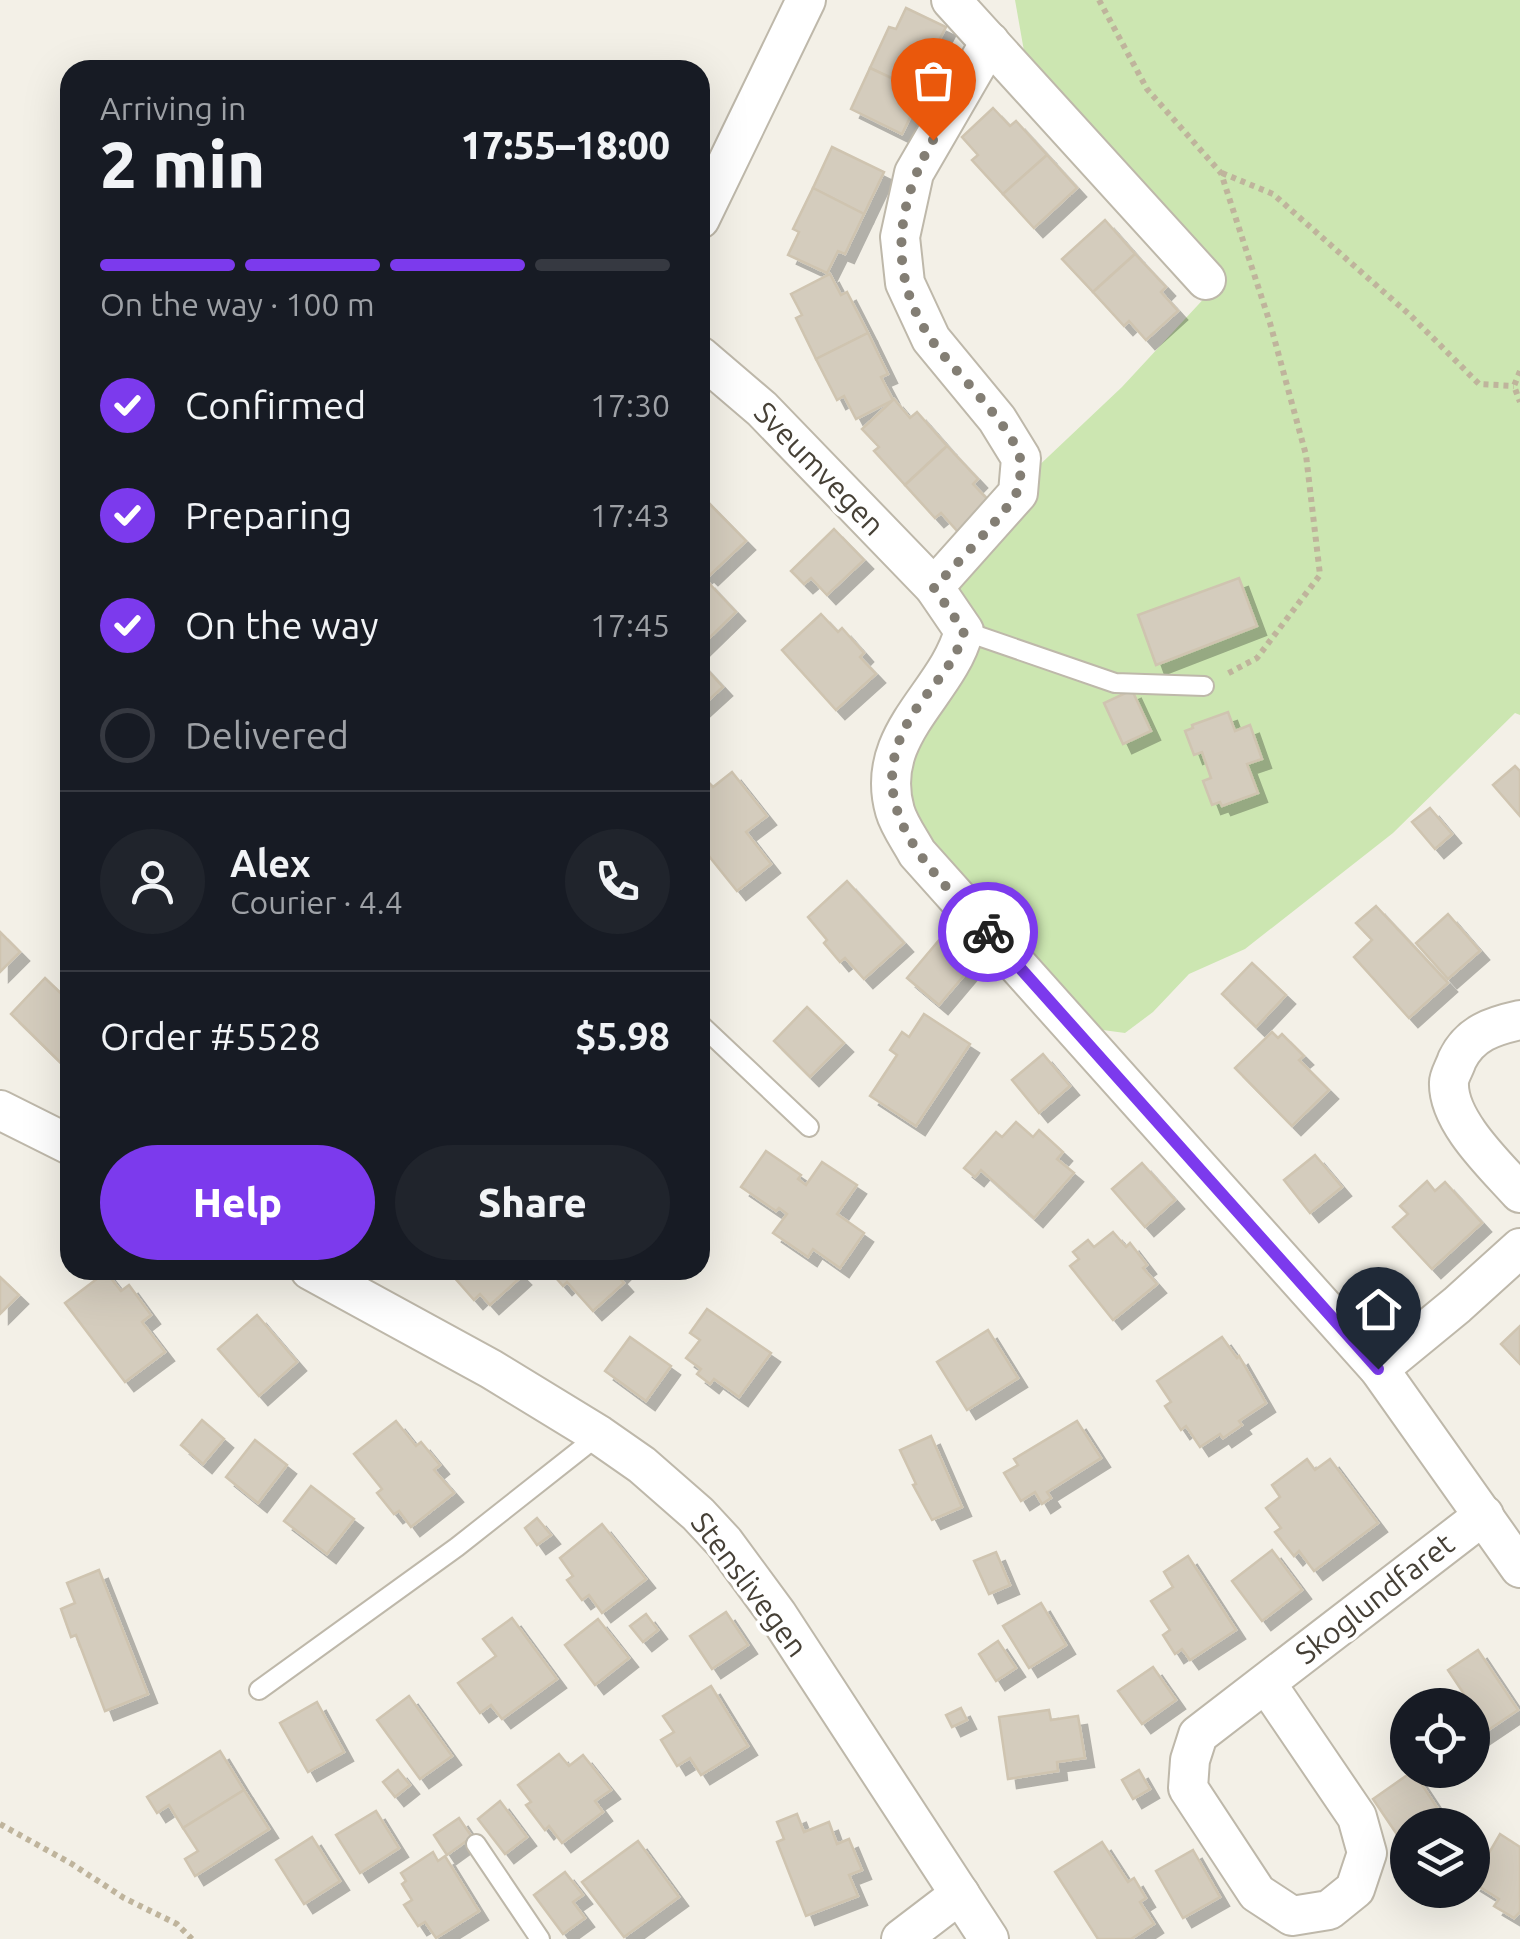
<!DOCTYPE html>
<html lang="en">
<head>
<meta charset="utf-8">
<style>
  body { margin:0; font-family:Ubuntu,sans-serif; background:#20242c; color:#f1f3f6; height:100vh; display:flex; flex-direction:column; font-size:38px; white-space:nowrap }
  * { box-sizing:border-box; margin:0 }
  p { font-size:32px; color:#9ea1a6 }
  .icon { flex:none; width:55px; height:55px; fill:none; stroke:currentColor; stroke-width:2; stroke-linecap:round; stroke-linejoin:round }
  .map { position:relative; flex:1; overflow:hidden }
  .panel { position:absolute; left:60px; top:60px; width:650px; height:1220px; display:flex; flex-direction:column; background:#171b24; border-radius:30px; box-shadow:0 10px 40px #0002 }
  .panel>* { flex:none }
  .tools { position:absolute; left:1390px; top:1688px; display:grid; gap:20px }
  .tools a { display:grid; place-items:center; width:100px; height:100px; border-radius:50%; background:#171b24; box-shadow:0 10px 40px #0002; font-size:50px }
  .pin { position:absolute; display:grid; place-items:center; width:85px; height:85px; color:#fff; margin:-102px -42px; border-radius:50% 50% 50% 0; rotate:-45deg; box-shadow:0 0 10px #0007 }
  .pin .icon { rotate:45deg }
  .courier { position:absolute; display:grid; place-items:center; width:100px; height:100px; margin:-50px; border:8px solid #7c3aed; border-radius:50%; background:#fff; color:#222; box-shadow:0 2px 12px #0007 }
  .summary em { font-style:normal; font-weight:800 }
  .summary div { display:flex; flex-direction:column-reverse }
  .summary { display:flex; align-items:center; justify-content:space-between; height:170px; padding:0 40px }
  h1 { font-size:65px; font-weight:800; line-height:75px }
  .bar { display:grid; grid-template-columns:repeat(4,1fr); gap:15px 10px; align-content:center; height:120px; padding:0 40px }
  .bar i { height:12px; border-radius:8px; background:#363941 }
  .bar .current { background:#7c3aed }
  .bar p { grid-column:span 4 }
  .line { display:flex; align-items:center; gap:25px; padding:0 40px; border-top:2px solid #363941 }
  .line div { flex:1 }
  .round { display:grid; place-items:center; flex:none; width:105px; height:105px; border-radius:52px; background:#20242c }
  ol { padding:0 40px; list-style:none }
  li { display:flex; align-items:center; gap:30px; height:110px }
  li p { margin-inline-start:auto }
  li .icon { padding:10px; border-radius:50%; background:#7c3aed; color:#fff; stroke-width:4 }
  li:last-child { color:#9ea1a6 }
  li i { width:55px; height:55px; border:5px solid #363941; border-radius:50% }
  .action { display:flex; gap:20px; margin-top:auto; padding:20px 40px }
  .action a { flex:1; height:115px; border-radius:60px; background:#7c3aed; color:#fff; font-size:40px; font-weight:800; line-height:115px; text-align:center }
  .action a+a { background:#20242c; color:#f1f3f6 }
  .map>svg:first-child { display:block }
  .green { fill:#cce6b1 }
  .building { fill:#d4ccbd; stroke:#cfc4b0; stroke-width:2.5; filter:url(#shadow) }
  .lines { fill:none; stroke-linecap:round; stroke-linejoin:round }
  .service-casing { stroke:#beb8aa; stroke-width:22 }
  .minor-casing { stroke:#beb8aa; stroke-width:42 }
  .path { stroke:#bfb49c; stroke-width:6; stroke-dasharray:5 5; stroke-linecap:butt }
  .service { stroke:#fff; stroke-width:18 }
  .minor { stroke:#fff; stroke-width:38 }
  .done { stroke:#837e74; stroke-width:10; stroke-dasharray:0 18 }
  .route { stroke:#7c3aed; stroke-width:12 }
  .labels { text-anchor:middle; stroke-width:8; stroke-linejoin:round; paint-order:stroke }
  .street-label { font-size:30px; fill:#464036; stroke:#fff }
</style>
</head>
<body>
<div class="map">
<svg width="1520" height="1939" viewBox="0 0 1520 1939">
  <defs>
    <filter id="shadow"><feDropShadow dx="9" dy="9" stdDeviation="0" flood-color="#0004"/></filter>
  </defs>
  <rect width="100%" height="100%" fill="#f3f0e7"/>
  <polygon class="green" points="1015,0 1520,0 1520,715 1515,713 1393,833 1245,949 1189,974 1153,1012 1125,1033 1073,1026 912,859 893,723 949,632 934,583 1031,473 1122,387 1210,292 1024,51"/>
  <g class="building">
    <polygon points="906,8 946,27 935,48 942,51 922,93 870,68 889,27 896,29"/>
    <polygon points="870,68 928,95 924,104 918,101 902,134 851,109"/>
    <polygon points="993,108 1010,126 1016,121 1047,155 1003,194 972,160 978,155 962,137"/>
    <polygon points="832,147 884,172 864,214 813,188"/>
    <polygon points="1047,155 1077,188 1034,228 1003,194"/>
    <polygon points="813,188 864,214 845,254 838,251 827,273 788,255 799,232 793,229"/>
    <polygon points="1105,220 1135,254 1093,292 1062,259"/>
    <polygon points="1135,254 1166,287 1161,292 1178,311 1146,340 1129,321 1124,326 1093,292"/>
    <polygon points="830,274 841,295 847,292 868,333 816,359 796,318 802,315 791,294"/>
    <polygon points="868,333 888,374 881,377 893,400 856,419 844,396 837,400 816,359"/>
    <polygon points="894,399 910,418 917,412 947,446 905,485 874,451 879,447 862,429"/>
    <polygon points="947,446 978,479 973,484 990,502 958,532 941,513 935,518 905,485"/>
    <polygon points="700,494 746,541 709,576 705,572 700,577"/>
    <polygon points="834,529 864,560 827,595 811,578 804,584 791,571"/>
    <polygon points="1239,578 1257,626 1156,665 1138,615"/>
    <polygon points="706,580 736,612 701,646 700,585"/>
    <polygon points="821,614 838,632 842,628 864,653 860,657 876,674 836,710 782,650"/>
    <polygon points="700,662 723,687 700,708"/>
    <polygon points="1132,690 1151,731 1123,744 1104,703"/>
    <polygon points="1228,712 1235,731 1250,725 1262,759 1247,764 1258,793 1222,806 1220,802 1212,805 1203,781 1211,778 1202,752 1194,755 1185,731 1193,728 1192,725"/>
    <polygon points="1515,766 1520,771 1520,816 1493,785"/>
    <polygon points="732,772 767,816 746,832 771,864 737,891 700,845 700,774 713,787"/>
    <polygon points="1430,808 1452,834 1435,849 1412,822"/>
    <polygon points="847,881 904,943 864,979 845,958 840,962 824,943 827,940 808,917"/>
    <polygon points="1376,906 1448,983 1409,1018 1354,957 1372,940 1356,923"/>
    <polygon points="1448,914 1480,951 1448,979 1416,943"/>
    <polygon points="0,932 20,952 0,972"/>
    <polygon points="940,939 972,966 939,1005 907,978"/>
    <polygon points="1252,963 1286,995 1256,1027 1222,994"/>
    <polygon points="45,978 70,1002 70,1072 11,1014"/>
    <polygon points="807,1007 844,1043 810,1077 774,1041"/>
    <polygon points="924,1014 970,1044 916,1126 870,1096 897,1055 890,1050 902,1032 909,1037"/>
    <polygon points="1272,1032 1278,1038 1282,1034 1304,1056 1299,1060 1329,1090 1292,1126 1235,1068"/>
    <polygon points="1043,1054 1070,1086 1039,1113 1012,1080"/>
    <polygon points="1016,1122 1033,1137 1039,1130 1063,1152 1057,1159 1074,1173 1034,1218 981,1170 975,1177 964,1168 996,1132 1002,1137"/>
    <polygon points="766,1151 801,1175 798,1179 806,1185 822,1162 857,1185 837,1214 864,1233 840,1268 813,1249 808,1257 773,1233 787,1214 779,1208 776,1211 741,1187"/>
    <polygon points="1315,1155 1342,1187 1310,1213 1284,1180"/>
    <polygon points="1142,1163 1175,1200 1145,1227 1112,1189"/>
    <polygon points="1427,1181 1435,1191 1445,1182 1482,1223 1432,1269 1393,1227 1408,1214 1400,1206"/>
    <polygon points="1113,1232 1126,1247 1130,1243 1147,1265 1143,1268 1157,1284 1113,1320 1070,1266 1079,1259 1073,1252 1088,1240 1094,1247"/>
    <polygon points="462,1270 516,1270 522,1276 490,1305 480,1294 474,1300 454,1277"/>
    <polygon points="549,1270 622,1270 617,1275 624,1283 593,1311 567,1282 563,1286"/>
    <polygon points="106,1272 121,1291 129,1285 151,1315 142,1322 165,1352 125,1382 65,1303"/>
    <polygon points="0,1277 19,1295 0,1314"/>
    <polygon points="707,1309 771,1353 739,1397 714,1379 710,1384 697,1374 701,1369 686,1358 700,1340 690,1333"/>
    <polygon points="257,1315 297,1362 259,1396 218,1349"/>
    <polygon points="1520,1326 1520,1364 1501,1344"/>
    <polygon points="988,1330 1018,1378 967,1410 937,1362"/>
    <polygon points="630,1337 671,1366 646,1401 605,1371"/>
    <polygon points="1222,1337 1237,1358 1239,1356 1266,1403 1239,1421 1242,1425 1223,1438 1220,1434 1200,1447 1186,1426 1181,1430 1165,1406 1171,1402 1157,1381"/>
    <polygon points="202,1420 224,1439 203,1464 181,1445"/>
    <polygon points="396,1421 416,1446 421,1442 440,1465 434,1470 454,1493 411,1527 399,1511 394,1514 377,1493 382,1489 354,1454"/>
    <polygon points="1077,1421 1101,1458 1047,1492 1051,1498 1042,1504 1035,1492 1021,1501 1004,1473 1018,1465 1014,1459"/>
    <polygon points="931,1436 962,1507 932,1520 913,1485 916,1484 900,1450"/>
    <polygon points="255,1440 287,1465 258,1503 226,1477"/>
    <polygon points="1307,1459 1315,1470 1330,1459 1378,1523 1314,1571 1299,1551 1294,1556 1275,1532 1281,1528 1266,1508 1280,1497 1272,1485"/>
    <polygon points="311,1486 354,1519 327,1554 284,1521"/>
    <polygon points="537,1518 551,1535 537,1545 525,1528"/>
    <polygon points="602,1524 646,1579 602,1613 589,1595 582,1600 567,1580 573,1576 560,1558"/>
    <polygon points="1272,1550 1302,1590 1262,1621 1232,1581"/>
    <polygon points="996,1552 1010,1585 989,1594 974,1561"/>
    <polygon points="1188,1556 1236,1630 1190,1660 1182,1649 1175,1654 1163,1635 1170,1630 1151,1601 1173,1587 1164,1572"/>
    <polygon points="99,1570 148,1694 105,1711 76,1635 71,1637 61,1609 75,1603 67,1583"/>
    <polygon points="1041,1603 1066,1645 1029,1668 1003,1626"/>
    <polygon points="726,1612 748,1645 712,1669 690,1636"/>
    <polygon points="646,1614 658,1630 643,1642 630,1626"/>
    <polygon points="512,1618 557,1679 502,1719 491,1705 480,1713 458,1683 496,1656 483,1639"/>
    <polygon points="598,1619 629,1658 595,1685 565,1645"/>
    <polygon points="998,1641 1016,1668 996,1681 979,1654"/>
    <polygon points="1478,1650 1518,1710 1472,1741 1472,1705 1460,1705 1468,1700 1448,1670"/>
    <polygon points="1153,1667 1176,1700 1142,1724 1118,1691"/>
    <polygon points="711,1686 748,1746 701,1775 690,1758 677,1766 661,1740 674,1732 663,1716"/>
    <polygon points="409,1696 452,1756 420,1779 377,1720"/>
    <polygon points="317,1702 344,1752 308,1772 280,1723"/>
    <polygon points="961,1708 967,1720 952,1727 946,1715"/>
    <polygon points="1049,1710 1051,1720 1078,1716 1085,1758 1057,1762 1058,1771 1008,1779 999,1717"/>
    <polygon points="220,1751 244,1790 183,1828 169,1805 157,1813 147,1797"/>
    <polygon points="559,1754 569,1766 583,1755 611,1790 595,1801 603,1812 562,1843 549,1826 545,1830 526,1805 531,1802 518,1785"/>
    <polygon points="398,1770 410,1785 395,1797 383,1782"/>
    <polygon points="1139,1770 1150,1789 1133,1799 1122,1780"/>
    <polygon points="1413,1771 1440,1812 1421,1825 1408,1825 1408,1834 1400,1839 1373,1799"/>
    <polygon points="244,1790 269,1829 195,1876 185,1859 198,1851 183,1828"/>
    <polygon points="500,1801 527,1837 505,1854 478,1819"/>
    <polygon points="376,1811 399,1848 360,1873 336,1835"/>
    <polygon points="797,1814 804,1832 829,1822 837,1844 849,1839 862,1870 849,1875 858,1896 806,1916 777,1842 784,1839 777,1822"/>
    <polygon points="459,1818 472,1837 447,1855 434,1835"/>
    <polygon points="1500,1834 1520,1847 1520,1912 1514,1918 1494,1906 1499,1899 1472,1882"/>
    <polygon points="312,1837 340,1881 304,1904 276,1860"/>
    <polygon points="638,1841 679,1897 624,1937 582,1882"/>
    <polygon points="1102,1842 1128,1882 1134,1878 1146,1898 1140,1902 1154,1924 1131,1939 1098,1939 1055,1872"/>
    <polygon points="1193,1850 1220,1897 1183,1918 1156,1871"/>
    <polygon points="433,1852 438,1861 445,1856 479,1911 436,1938 425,1922 418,1926 404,1905 412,1900 402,1884 406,1881 401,1873"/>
    <polygon points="565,1872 583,1895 573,1902 585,1918 563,1934 534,1895"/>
  </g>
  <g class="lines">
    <defs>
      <g id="service">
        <polyline points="964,631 1115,683 1204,686"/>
        <polyline points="700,1024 809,1127"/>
        <polyline points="259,1690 457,1547 599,1435"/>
        <polyline points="476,1844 540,1939"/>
      </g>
      <g id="minor">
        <polyline points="951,0 1206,280"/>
        <polyline points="700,219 806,0"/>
        <path d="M 700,356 L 762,409 L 934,587 L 964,631 C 947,695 873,734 895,811 C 899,825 910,840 917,853 L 1379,1369 L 1520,1568"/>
        <polyline points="934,587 1018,493 1021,458 997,419 931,339 905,283 900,237 914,173 990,42"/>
        <path d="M 1520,1020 C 1493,1026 1470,1033 1457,1060 C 1455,1067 1449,1076 1449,1082 C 1447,1121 1496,1166 1520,1193"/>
        <polyline points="0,1110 70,1145"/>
        <polyline points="310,1270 491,1369 599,1435 642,1465 698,1514 724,1542 777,1614 989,1939"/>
        <polyline points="1379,1369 1457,1305 1520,1248"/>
        <polyline points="1266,1683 1357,1817 1367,1853 1355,1889 1329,1910 1292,1916 1257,1893 1188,1788 1190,1760 1198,1735 1484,1515"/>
        <polyline points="901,1939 960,1894"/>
      </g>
    </defs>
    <use href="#service" class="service-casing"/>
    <use href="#minor" class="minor-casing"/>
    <g class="path">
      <polyline points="1099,0 1147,89 1221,173 1270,323 1306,455 1320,575 1257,658 1225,675"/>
      <polyline points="1222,173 1273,194 1411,316 1479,384 1514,386"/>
      <polyline points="1520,371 1514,386 1520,402"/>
      <polyline points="0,1824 72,1864 124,1898 177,1924 192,1939"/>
    </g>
    <use href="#service" class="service"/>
    <use href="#minor" class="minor"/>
  </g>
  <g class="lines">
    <path class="done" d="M 933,140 C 895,206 887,277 933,342 C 953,370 1013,427 1020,458 C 1022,465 1020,481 1018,489 C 1014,506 950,570 934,588 L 964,631 C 954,670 927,688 908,722 C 859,811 934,872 988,932"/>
    <polyline class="route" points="988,932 1378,1369"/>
  </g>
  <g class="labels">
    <g class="street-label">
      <text transform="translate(819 469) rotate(46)" y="10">Sveumvegen</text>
      <text transform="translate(749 1585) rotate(53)" y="10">Stenslivegen</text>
      <text transform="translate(1375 1599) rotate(-38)" y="10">Skoglundfaret</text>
    </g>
  </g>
</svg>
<div class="tools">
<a><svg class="icon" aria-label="locate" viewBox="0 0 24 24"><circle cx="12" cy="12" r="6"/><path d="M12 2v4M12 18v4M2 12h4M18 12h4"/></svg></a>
<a><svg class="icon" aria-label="layers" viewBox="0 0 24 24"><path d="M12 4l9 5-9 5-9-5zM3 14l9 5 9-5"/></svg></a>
</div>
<div class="pin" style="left:933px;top:140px;background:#ea580c"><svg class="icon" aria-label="bag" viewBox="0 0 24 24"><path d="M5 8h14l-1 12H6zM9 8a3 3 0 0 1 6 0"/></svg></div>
<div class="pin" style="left:1378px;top:1369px;background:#1f2937"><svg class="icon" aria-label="home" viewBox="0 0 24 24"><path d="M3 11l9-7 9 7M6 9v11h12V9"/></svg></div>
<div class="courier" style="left:988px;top:932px"><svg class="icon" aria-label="bike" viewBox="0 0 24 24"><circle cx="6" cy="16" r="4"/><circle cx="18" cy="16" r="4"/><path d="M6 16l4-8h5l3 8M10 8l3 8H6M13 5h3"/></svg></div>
<section class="panel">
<div class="summary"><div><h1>2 min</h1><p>Arriving in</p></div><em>17:55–18:00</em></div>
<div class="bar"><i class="current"></i><i class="current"></i><i class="current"></i><i></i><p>On the way · 100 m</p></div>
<ol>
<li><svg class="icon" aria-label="check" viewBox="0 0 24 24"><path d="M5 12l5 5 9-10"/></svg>Confirmed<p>17:30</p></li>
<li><svg class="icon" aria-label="check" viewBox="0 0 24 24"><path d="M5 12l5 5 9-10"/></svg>Preparing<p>17:43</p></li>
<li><svg class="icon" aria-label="check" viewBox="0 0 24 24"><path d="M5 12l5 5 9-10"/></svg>On the way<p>17:45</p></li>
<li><i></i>Delivered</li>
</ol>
<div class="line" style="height:180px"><a class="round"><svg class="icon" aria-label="person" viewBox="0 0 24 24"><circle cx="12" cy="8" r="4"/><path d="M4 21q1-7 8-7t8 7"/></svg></a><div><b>Alex</b><p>Courier · 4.4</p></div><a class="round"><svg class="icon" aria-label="phone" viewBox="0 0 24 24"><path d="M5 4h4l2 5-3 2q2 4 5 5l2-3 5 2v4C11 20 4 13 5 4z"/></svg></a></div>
<div class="line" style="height:130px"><div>Order #5528</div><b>$5.98</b></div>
<div class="action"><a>Help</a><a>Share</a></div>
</section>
</div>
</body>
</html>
